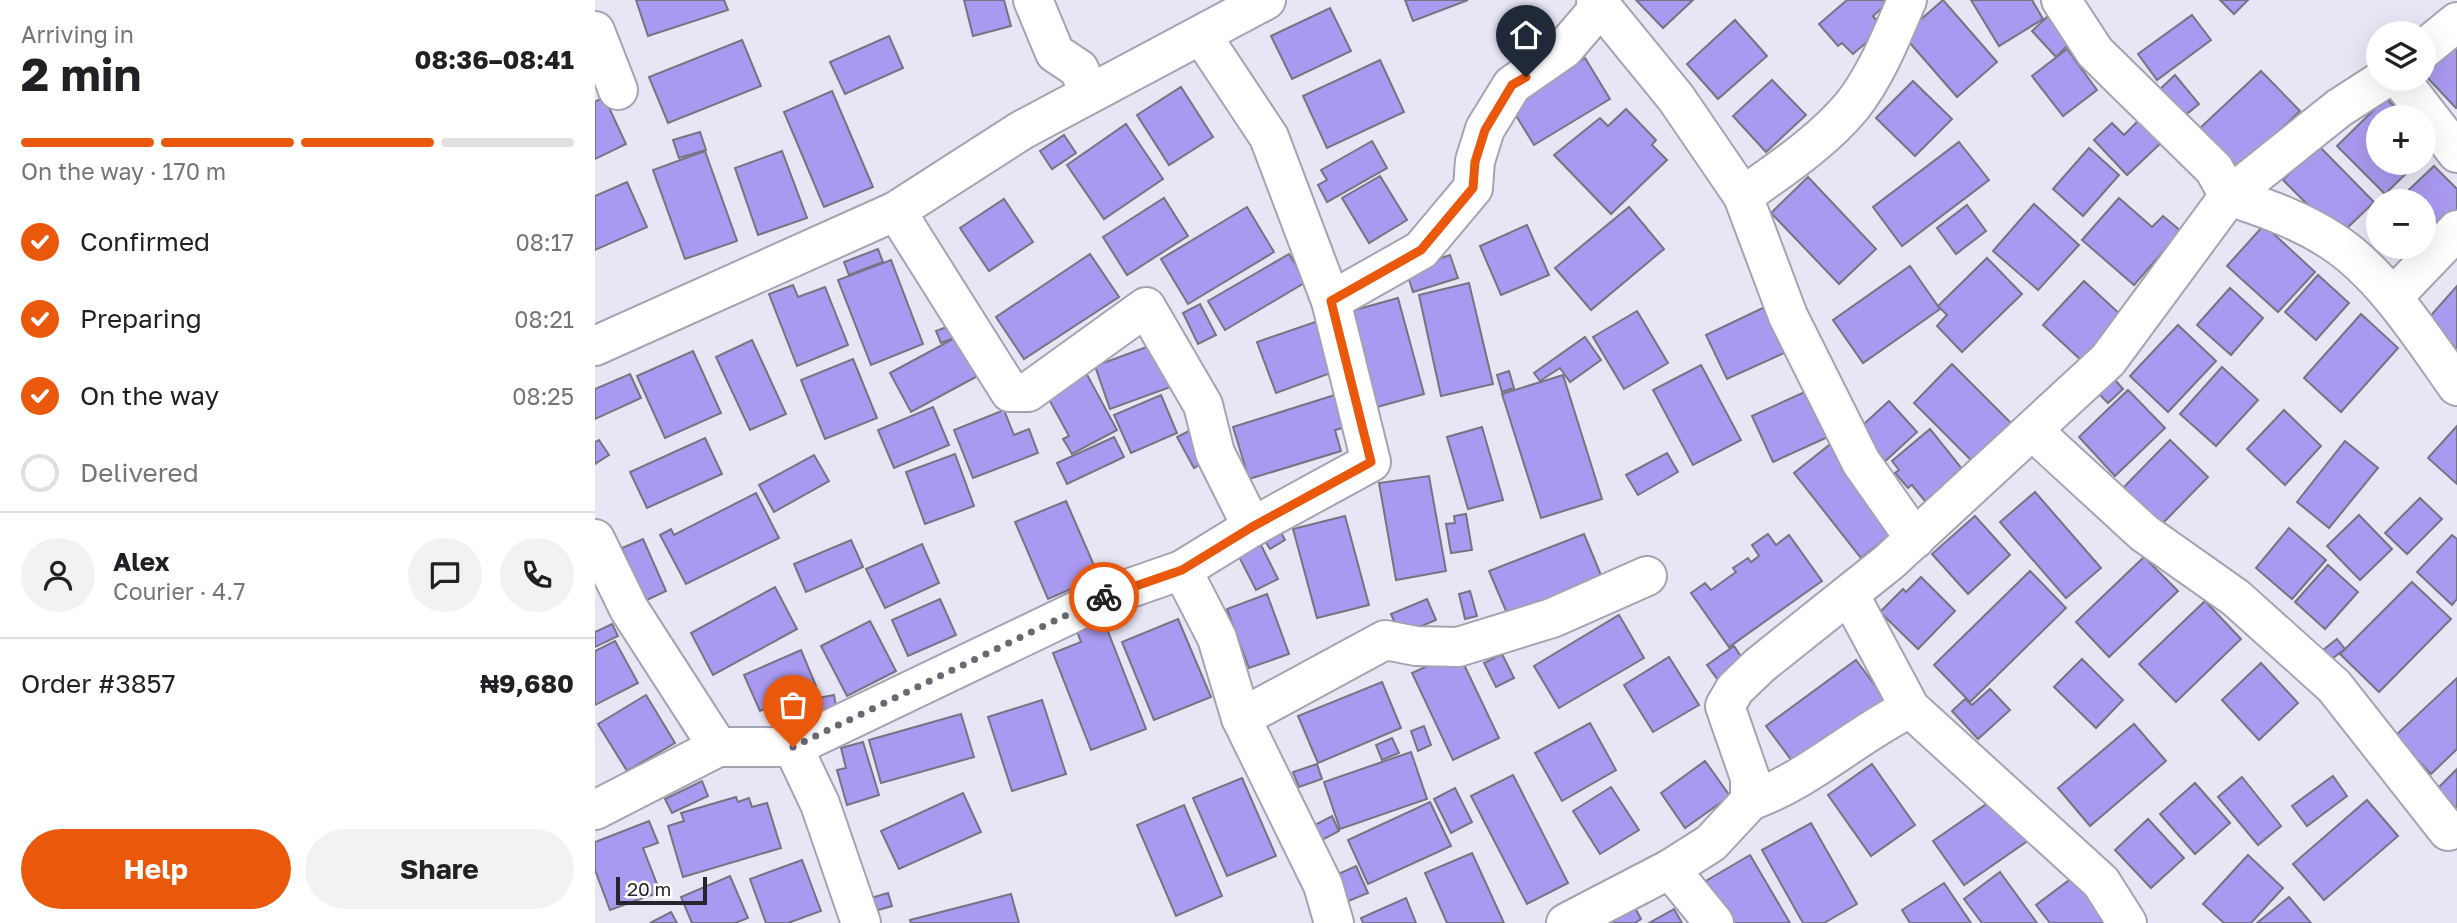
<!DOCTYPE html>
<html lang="en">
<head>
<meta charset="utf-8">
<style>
  body { margin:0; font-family:"Golos Text",sans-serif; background:#f2f2f2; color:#202124; height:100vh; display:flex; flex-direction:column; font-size:26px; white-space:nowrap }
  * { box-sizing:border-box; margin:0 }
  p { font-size:23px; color:#757577 }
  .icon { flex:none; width:38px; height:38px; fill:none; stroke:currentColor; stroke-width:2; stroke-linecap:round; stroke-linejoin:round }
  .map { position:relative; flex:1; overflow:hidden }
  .panel { display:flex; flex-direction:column; background:#fff; width:595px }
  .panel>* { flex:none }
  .controls { position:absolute; left:1771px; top:21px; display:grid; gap:14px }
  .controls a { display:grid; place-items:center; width:70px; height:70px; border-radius:50%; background:#fff; box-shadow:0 7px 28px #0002; font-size:35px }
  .scale { position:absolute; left:21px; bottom:18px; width:91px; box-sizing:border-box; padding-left:7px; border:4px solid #26252b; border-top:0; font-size:19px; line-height:24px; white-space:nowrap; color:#26252b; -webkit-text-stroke:5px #fff; paint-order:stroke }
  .pin { position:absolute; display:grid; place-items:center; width:60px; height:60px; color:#fff; margin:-72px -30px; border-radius:50% 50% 50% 0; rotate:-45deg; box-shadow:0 0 7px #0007 }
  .pin .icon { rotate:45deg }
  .courier { position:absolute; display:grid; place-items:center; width:70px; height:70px; margin:-35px; border:5px solid #ea580c; border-radius:50%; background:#fff; color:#222; box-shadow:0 2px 9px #0007 }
  .headline em { font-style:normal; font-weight:700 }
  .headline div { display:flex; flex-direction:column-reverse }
  .headline { display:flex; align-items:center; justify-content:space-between; height:119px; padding:0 21px }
  h1 { font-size:46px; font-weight:700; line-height:52px }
  .bar { display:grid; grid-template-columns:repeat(4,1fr); gap:10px 7px; align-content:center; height:84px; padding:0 21px }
  .bar i { height:9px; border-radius:5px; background:#e0e0e0 }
  .bar .active { background:#ea580c }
  .bar p { grid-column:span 4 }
  .line { display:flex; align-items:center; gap:18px; padding:0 21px; border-top:2px solid #e0e0e0 }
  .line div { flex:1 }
  .round { display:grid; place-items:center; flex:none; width:74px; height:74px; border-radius:37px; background:#f2f2f2 }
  ol { padding:0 21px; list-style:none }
  li { display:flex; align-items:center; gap:21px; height:77px }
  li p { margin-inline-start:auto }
  li .icon { padding:7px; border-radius:50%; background:#ea580c; color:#fff; stroke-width:4 }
  li:last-child { color:#757577 }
  li i { width:38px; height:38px; border:4px solid #e0e0e0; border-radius:50% }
  .button { display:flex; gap:14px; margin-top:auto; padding:14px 21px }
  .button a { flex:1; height:80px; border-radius:42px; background:#ea580c; color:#fff; font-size:28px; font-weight:700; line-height:80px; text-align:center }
  .button a+a { background:#f2f2f2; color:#202124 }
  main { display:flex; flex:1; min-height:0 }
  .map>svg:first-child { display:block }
  .building { fill:#aa99f0; stroke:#767482; stroke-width:2 }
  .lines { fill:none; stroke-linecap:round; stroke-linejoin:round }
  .minor-casing { stroke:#a5a3b1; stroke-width:42 }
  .minor { stroke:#fff; stroke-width:38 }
  .done { stroke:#6a6972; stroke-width:7; stroke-dasharray:0 12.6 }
  .route { stroke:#ea580c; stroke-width:9 }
</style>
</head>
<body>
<main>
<section class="panel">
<div class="headline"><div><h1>2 min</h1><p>Arriving in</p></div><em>08:36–08:41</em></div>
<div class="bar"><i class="active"></i><i class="active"></i><i class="active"></i><i></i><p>On the way · 170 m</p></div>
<ol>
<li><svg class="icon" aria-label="check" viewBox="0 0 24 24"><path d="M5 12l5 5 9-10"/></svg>Confirmed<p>08:17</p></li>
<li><svg class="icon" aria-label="check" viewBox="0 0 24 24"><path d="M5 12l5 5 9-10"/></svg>Preparing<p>08:21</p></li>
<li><svg class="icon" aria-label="check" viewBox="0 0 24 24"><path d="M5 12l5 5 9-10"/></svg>On the way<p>08:25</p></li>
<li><i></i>Delivered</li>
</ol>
<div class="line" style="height:126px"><a class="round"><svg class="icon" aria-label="person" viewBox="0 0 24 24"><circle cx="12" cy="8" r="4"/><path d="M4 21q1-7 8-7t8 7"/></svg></a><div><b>Alex</b><p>Courier · 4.7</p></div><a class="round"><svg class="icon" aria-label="chat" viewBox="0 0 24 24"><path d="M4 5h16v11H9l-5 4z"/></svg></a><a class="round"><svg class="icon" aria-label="phone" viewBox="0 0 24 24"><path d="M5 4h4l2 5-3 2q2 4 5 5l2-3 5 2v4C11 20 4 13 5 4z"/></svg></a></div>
<div class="line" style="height:91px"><div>Order #3857</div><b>₦9,680</b></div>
<div class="button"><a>Help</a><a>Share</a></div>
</section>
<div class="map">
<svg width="1862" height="923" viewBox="0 0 1862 923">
  <rect width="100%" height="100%" fill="#e8e6f5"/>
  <g class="building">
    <polygon points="41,0 129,0 133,10 53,36"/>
    <polygon points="369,0 409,0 416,26 378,36"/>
    <polygon points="810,0 873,0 818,21"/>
    <polygon points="1041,0 1098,0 1068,28"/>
    <polygon points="1252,0 1296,0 1278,16 1288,28 1258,54 1247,43 1243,46 1224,24"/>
    <polygon points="1348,0 1402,62 1362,97 1308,35"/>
    <polygon points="1376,0 1437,0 1448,19 1404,46"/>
    <polygon points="1625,0 1653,0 1639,14"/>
    <polygon points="735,8 756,51 697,79 676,36"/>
    <polygon points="1454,15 1478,40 1461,57 1437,31"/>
    <polygon points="1597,15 1616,40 1562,80 1543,54"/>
    <polygon points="1140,20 1172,56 1123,99 1092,64"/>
    <polygon points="1862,34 1862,107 1861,108 1829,74 1829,65"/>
    <polygon points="294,36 308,68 250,94 235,62"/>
    <polygon points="147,40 166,86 73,123 54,77"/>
    <polygon points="1472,49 1502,90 1468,116 1437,76"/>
    <polygon points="990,58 1015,99 939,145 914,104"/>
    <polygon points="785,60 809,112 732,148 708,96"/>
    <polygon points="1666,71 1705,111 1644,169 1605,128"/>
    <polygon points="1580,75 1604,104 1588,117 1564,90"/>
    <polygon points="1177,80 1211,115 1171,152 1138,116"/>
    <polygon points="1318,81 1357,119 1320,156 1281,118"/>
    <polygon points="586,87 618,137 574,165 542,115"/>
    <polygon points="237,91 278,187 229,207 189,112"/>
    <polygon points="9,97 31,144 0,159 0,102"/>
    <polygon points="1791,98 1810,117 1783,117 1783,163 1822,163 1790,194 1742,146"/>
    <polygon points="1031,109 1061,140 1057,145 1072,160 1016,214 959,155 1005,118 1013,126"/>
    <polygon points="1545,119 1567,142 1532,175 1499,140 1517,123 1529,135"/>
    <polygon points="531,124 568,179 509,219 472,165"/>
    <polygon points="105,132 111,150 84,158 78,140"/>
    <polygon points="469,135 481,153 457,169 445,151"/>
    <polygon points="777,141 792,168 732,202 723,185 732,180 726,170"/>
    <polygon points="1364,142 1394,180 1307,246 1278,207"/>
    <polygon points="1723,145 1779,202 1744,236 1688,180"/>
    <polygon points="1494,148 1524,175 1488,216 1458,189"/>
    <polygon points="110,151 142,241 90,259 58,170"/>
    <polygon points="187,151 212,218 163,235 140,168"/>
    <polygon points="1839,166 1862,189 1862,217 1829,246 1829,201 1802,201"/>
    <polygon points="785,176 812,220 774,243 747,198"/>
    <polygon points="1213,177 1281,249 1244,284 1176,213"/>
    <polygon points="32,182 52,227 0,250 0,196"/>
    <polygon points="569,198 593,236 532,275 508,237"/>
    <polygon points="1524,198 1557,227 1568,216 1586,231 1539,285 1487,240"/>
    <polygon points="409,199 438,242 394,271 365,228"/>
    <polygon points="1439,204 1484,245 1443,290 1398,251"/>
    <polygon points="1372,205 1391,231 1361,254 1342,228"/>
    <polygon points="652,207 679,252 593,304 566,259"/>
    <polygon points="1034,207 1069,249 996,310 960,268"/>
    <polygon points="932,225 954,275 906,295 885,246"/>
    <polygon points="1669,225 1720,272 1683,312 1632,266"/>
    <polygon points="283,249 288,262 254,275 249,262"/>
    <polygon points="495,254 524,297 429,359 401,317"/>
    <polygon points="694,254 711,282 630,330 613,301"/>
    <polygon points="855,255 863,278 818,292 811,270"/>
    <polygon points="1392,258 1427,294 1367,352 1342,326 1352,315 1343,306"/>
    <polygon points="296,260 328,344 276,365 243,280"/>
    <polygon points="1315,266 1345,309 1268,363 1238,320"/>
    <polygon points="1723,275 1754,303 1721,340 1690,312"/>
    <polygon points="1489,281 1527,316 1486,360 1448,325"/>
    <polygon points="874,283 898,384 846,396 824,295"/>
    <polygon points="198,285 203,297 230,287 253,345 202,366 174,294"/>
    <polygon points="1862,286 1862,349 1831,321"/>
    <polygon points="1635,288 1668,318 1636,355 1602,325"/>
    <polygon points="803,298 829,394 775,409 749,313"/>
    <polygon points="1178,303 1200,348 1132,379 1111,335"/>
    <polygon points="605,304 621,335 603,344 588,313"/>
    <polygon points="1042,311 1073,363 1029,389 998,337"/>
    <polygon points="1766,314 1803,348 1746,412 1709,378"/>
    <polygon points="726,320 744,370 681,393 662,342"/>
    <polygon points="359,324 364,336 346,343 341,331"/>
    <polygon points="1583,325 1621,361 1573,412 1535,376"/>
    <polygon points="369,333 390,372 316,412 295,373"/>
    <polygon points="990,337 1006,360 975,382 965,368 945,381 939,373"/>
    <polygon points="157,340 191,414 155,430 121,357"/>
    <polygon points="565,342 581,385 515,409 500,366"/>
    <polygon points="98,351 126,413 70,438 42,376"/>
    <polygon points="258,359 282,418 230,439 206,380"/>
    <polygon points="1357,364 1416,423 1378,462 1319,403"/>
    <polygon points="1106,365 1146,440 1098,465 1058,390"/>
    <polygon points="1627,367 1663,400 1621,446 1585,414"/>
    <polygon points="490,371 522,430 477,454 468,439 474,436 450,392"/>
    <polygon points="914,371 919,388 907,392 902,375"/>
    <polygon points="35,374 46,398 0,419 0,389"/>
    <polygon points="968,375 1007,499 946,518 907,394"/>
    <polygon points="1519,379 1528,389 1513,403 1504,394"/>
    <polygon points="1225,385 1246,431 1178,462 1157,416"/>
    <polygon points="1533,390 1570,428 1520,476 1484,437"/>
    <polygon points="746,393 756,426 740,430 746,451 654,479 638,427"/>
    <polygon points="566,395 582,433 536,453 519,415"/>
    <polygon points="1294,401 1322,432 1286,465 1258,434"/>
    <polygon points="338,407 354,445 299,468 283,430"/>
    <polygon points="409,410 419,435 434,429 443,453 378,478 359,430"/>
    <polygon points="1689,410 1726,446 1690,485 1652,449"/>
    <polygon points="1862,426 1862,484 1833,458"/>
    <polygon points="887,427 908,500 873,509 852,437"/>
    <polygon points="598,429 614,459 599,468 582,437"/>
    <polygon points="1335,429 1368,470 1330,501 1317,485 1313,488 1300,473 1304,470 1297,461"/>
    <polygon points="519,437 529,457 472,484 462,463"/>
    <polygon points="110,438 127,474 52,508 35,472"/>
    <polygon points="4,440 14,455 0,464 0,442"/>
    <polygon points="1575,440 1613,477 1566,525 1528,488"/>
    <polygon points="1750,441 1783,468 1734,528 1702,502"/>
    <polygon points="1238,442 1305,527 1266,558 1199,473"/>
    <polygon points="1072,453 1083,472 1043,495 1031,475"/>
    <polygon points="360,454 379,506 330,524 311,472"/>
    <polygon points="219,455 234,481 179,512 164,485"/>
    <polygon points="834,476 851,571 801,580 784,483"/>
    <polygon points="1440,492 1506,568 1471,598 1405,522"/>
    <polygon points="161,493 184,538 91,584 65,535 76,529 79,535"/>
    <polygon points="1825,498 1847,519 1812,554 1790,533"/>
    <polygon points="471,501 504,577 453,599 420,522"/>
    <polygon points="871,514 877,550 856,553 851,524 860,523 859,516"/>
    <polygon points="1764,515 1797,549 1765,580 1732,546"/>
    <polygon points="750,516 774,605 722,618 698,529"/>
    <polygon points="1380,516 1415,555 1373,594 1337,554"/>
    <polygon points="681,524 690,540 675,549 665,533"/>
    <polygon points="1694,528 1731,560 1697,599 1661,568"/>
    <polygon points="989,534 1008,580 914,618 894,571"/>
    <polygon points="1173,534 1181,545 1194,535 1227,581 1134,647 1096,593 1110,583 1116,590 1141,572 1138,568 1153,558 1156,562 1164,556 1157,545"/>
    <polygon points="661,535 683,579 661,590 639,547"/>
    <polygon points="1857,535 1862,539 1862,599 1857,605 1822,572"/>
    <polygon points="48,539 71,591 50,601 27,548"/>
    <polygon points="256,540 268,567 211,592 199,564"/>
    <polygon points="327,544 344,583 290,608 271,569"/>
    <polygon points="1549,557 1583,591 1514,657 1481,622"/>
    <polygon points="1733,565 1763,592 1730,629 1700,602"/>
    <polygon points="1435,571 1471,608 1375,702 1339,665"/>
    <polygon points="1326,577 1360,611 1323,649 1285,612 1308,589 1311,592"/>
    <polygon points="1817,582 1856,619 1784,692 1745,654"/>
    <polygon points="180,587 202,629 118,675 96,633"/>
    <polygon points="875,591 882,616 870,619 864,594"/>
    <polygon points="672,594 694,654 654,668 632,609"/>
    <polygon points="345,599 361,635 313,656 297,620"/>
    <polygon points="832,599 841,620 805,635 796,614"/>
    <polygon points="1610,601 1646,639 1581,702 1544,664"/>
    <polygon points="505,611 551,729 496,750 458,653 486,642 478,621"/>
    <polygon points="1024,615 1049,658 964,708 939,666"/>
    <polygon points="583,619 616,697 559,720 527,642"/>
    <polygon points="275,621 301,671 252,696 226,646"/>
    <polygon points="17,624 23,636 0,647 0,632"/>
    <polygon points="1742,639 1750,649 1730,664 1723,654"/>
    <polygon points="20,641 43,683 0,705 0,651"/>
    <polygon points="1139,646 1149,661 1123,680 1112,665"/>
    <polygon points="206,650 221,686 165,711 149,675"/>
    <polygon points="863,652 904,738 858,760 817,673"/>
    <polygon points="907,654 919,678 901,687 889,663"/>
    <polygon points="1074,657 1104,705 1058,732 1029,685"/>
    <polygon points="1487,659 1528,700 1501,728 1459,687"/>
    <polygon points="1261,660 1293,703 1203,769 1171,726"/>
    <polygon points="1666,663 1703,703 1664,740 1627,700"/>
    <polygon points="1862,678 1862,749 1836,774 1800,736"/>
    <polygon points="787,682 806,728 723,763 703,716"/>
    <polygon points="1395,689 1415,710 1383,739 1357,711 1370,699 1377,705"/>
    <polygon points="51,695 80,743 32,771 3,724"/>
    <polygon points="239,695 243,718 195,726 191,704"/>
    <polygon points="447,700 471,774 417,791 393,717"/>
    <polygon points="366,714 379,757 286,783 274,740"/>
    <polygon points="995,723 1021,770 967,801 940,753"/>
    <polygon points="1539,724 1571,761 1495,826 1463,788"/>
    <polygon points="829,726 836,745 823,751 816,731"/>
    <polygon points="797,738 804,753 787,760 781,745"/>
    <polygon points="268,742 284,795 252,805 242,770 251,768 246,748"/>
    <polygon points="816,752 832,799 745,829 729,782"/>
    <polygon points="1110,761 1135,796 1090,828 1066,793"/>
    <polygon points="722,764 727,779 704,787 698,772"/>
    <polygon points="1277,764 1320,825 1276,856 1233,795"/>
    <polygon points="1862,769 1862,809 1842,789"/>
    <polygon points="918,775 973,883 932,904 876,796"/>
    <polygon points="1738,776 1752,796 1712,826 1697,806"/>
    <polygon points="1647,777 1686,826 1663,845 1623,797"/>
    <polygon points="647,778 681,856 632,876 598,798"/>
    <polygon points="107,781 113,796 77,813 70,799"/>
    <polygon points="1600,783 1635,823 1600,854 1565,814"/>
    <polygon points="1016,787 1044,830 1005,854 978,811"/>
    <polygon points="860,788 877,822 856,833 839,799"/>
    <polygon points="368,793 386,832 304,869 286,831"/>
    <polygon points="1403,796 1434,840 1369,885 1338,841"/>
    <polygon points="141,797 143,802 154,798 157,807 172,803 186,848 88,877 73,826 89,821 86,813"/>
    <polygon points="1772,800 1803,836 1729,900 1698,864"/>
    <polygon points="835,802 856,846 773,884 753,840"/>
    <polygon points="589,805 627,896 581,916 542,825"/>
    <polygon points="737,816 744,831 725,841 718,826"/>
    <polygon points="1553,819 1589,858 1556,888 1520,850"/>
    <polygon points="54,821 63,843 48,848 65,892 15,910 0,870 0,842"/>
    <polygon points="1216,823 1262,904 1229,923 1208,923 1167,850"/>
    <polygon points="877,853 909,923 852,923 830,873"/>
    <polygon points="1155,855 1195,923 1133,923 1109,882"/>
    <polygon points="1653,855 1688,888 1656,923 1629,923 1608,904"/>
    <polygon points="207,860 226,911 193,923 171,923 155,879"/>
    <polygon points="761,866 773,893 751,902 739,876"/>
    <polygon points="1405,872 1442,923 1387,923 1369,899"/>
    <polygon points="1481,875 1512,923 1455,923 1441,905"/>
    <polygon points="135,876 153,918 140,923 97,923 86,897"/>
    <polygon points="1349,883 1376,923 1315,923 1307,910"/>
    <polygon points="293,893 297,906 280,911 276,898"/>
    <polygon points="416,894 424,923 316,923 315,920"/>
    <polygon points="1694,897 1716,923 1662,923"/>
    <polygon points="811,898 821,923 768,923 766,918"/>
    <polygon points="1038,904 1046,919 1040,923 1016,923 1013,917"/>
    <polygon points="1079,909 1087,923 1054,923"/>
    <polygon points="76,912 82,923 55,923"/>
  </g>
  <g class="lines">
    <defs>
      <g id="minor">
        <polyline points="438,0 460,53 484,69 494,94"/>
        <polyline points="1001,0 1081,98 1148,196 1193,316 1266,462 1320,539"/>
        <path d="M 1466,0 L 1500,52 L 1619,169 L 1634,196 C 1670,208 1705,220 1737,241 C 1787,273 1828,338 1862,386"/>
        <polyline points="0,31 23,90"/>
        <polyline points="1829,49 1862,22"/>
        <polyline points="1805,79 1862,153"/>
        <path d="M 1148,196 C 1186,169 1227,142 1257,106 C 1281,76 1297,35 1312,0"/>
        <polyline points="301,211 415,392 433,392 551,307 608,405 620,453 657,527"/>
        <polyline points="1798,297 1862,230"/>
        <polyline points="736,301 826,250 878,188 880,161 890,129 917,85 969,49 1005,7"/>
        <polyline points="0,346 301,211 427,130 671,0"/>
        <polyline points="1438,431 1549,533 1641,598 1739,686 1853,831"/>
        <polyline points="0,539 34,609 123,747"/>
        <polyline points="587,570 622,638 646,718 728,885 739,923"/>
        <polyline points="1254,594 1315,708 1506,882 1532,923"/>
        <polyline points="646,718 790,640 821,646 863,647 957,618 1052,576"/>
        <polyline points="198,747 225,804 266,923"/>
        <path d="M 1155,801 C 1214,780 1259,736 1315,708"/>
        <polyline points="0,810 123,747 198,747 515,595 587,570 657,527 776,462 736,301 674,137 607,36"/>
        <polyline points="1075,869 1119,923"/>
        <polyline points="971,923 1075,869 1116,843 1155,801 1155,778 1130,706 1140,689 1165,665 1294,562 1513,360 1634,196 1744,108 1789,79"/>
      </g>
    </defs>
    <use href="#minor" class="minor-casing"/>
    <use href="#minor" class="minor"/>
  </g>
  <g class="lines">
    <polyline class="done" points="198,747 509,597"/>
    <polyline class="route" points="509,597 587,570 657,527 776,462 736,301 826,250 878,188 880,162 890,130 917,85 931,77"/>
  </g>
</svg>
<div class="controls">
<a><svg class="icon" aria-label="layers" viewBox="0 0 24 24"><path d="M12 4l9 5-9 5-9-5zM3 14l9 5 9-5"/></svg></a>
<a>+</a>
<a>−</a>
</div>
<div class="scale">20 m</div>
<div class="pin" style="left:198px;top:747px;background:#ea580c"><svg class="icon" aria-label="bag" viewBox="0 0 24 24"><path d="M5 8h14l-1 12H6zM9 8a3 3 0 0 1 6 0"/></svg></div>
<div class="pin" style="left:931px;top:77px;background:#1f2937"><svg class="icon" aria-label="home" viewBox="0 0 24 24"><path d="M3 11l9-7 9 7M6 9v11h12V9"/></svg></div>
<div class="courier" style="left:509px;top:597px"><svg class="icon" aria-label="bike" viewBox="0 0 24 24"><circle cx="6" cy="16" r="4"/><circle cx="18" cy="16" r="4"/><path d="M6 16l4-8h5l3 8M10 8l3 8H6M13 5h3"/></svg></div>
</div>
</main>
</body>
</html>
